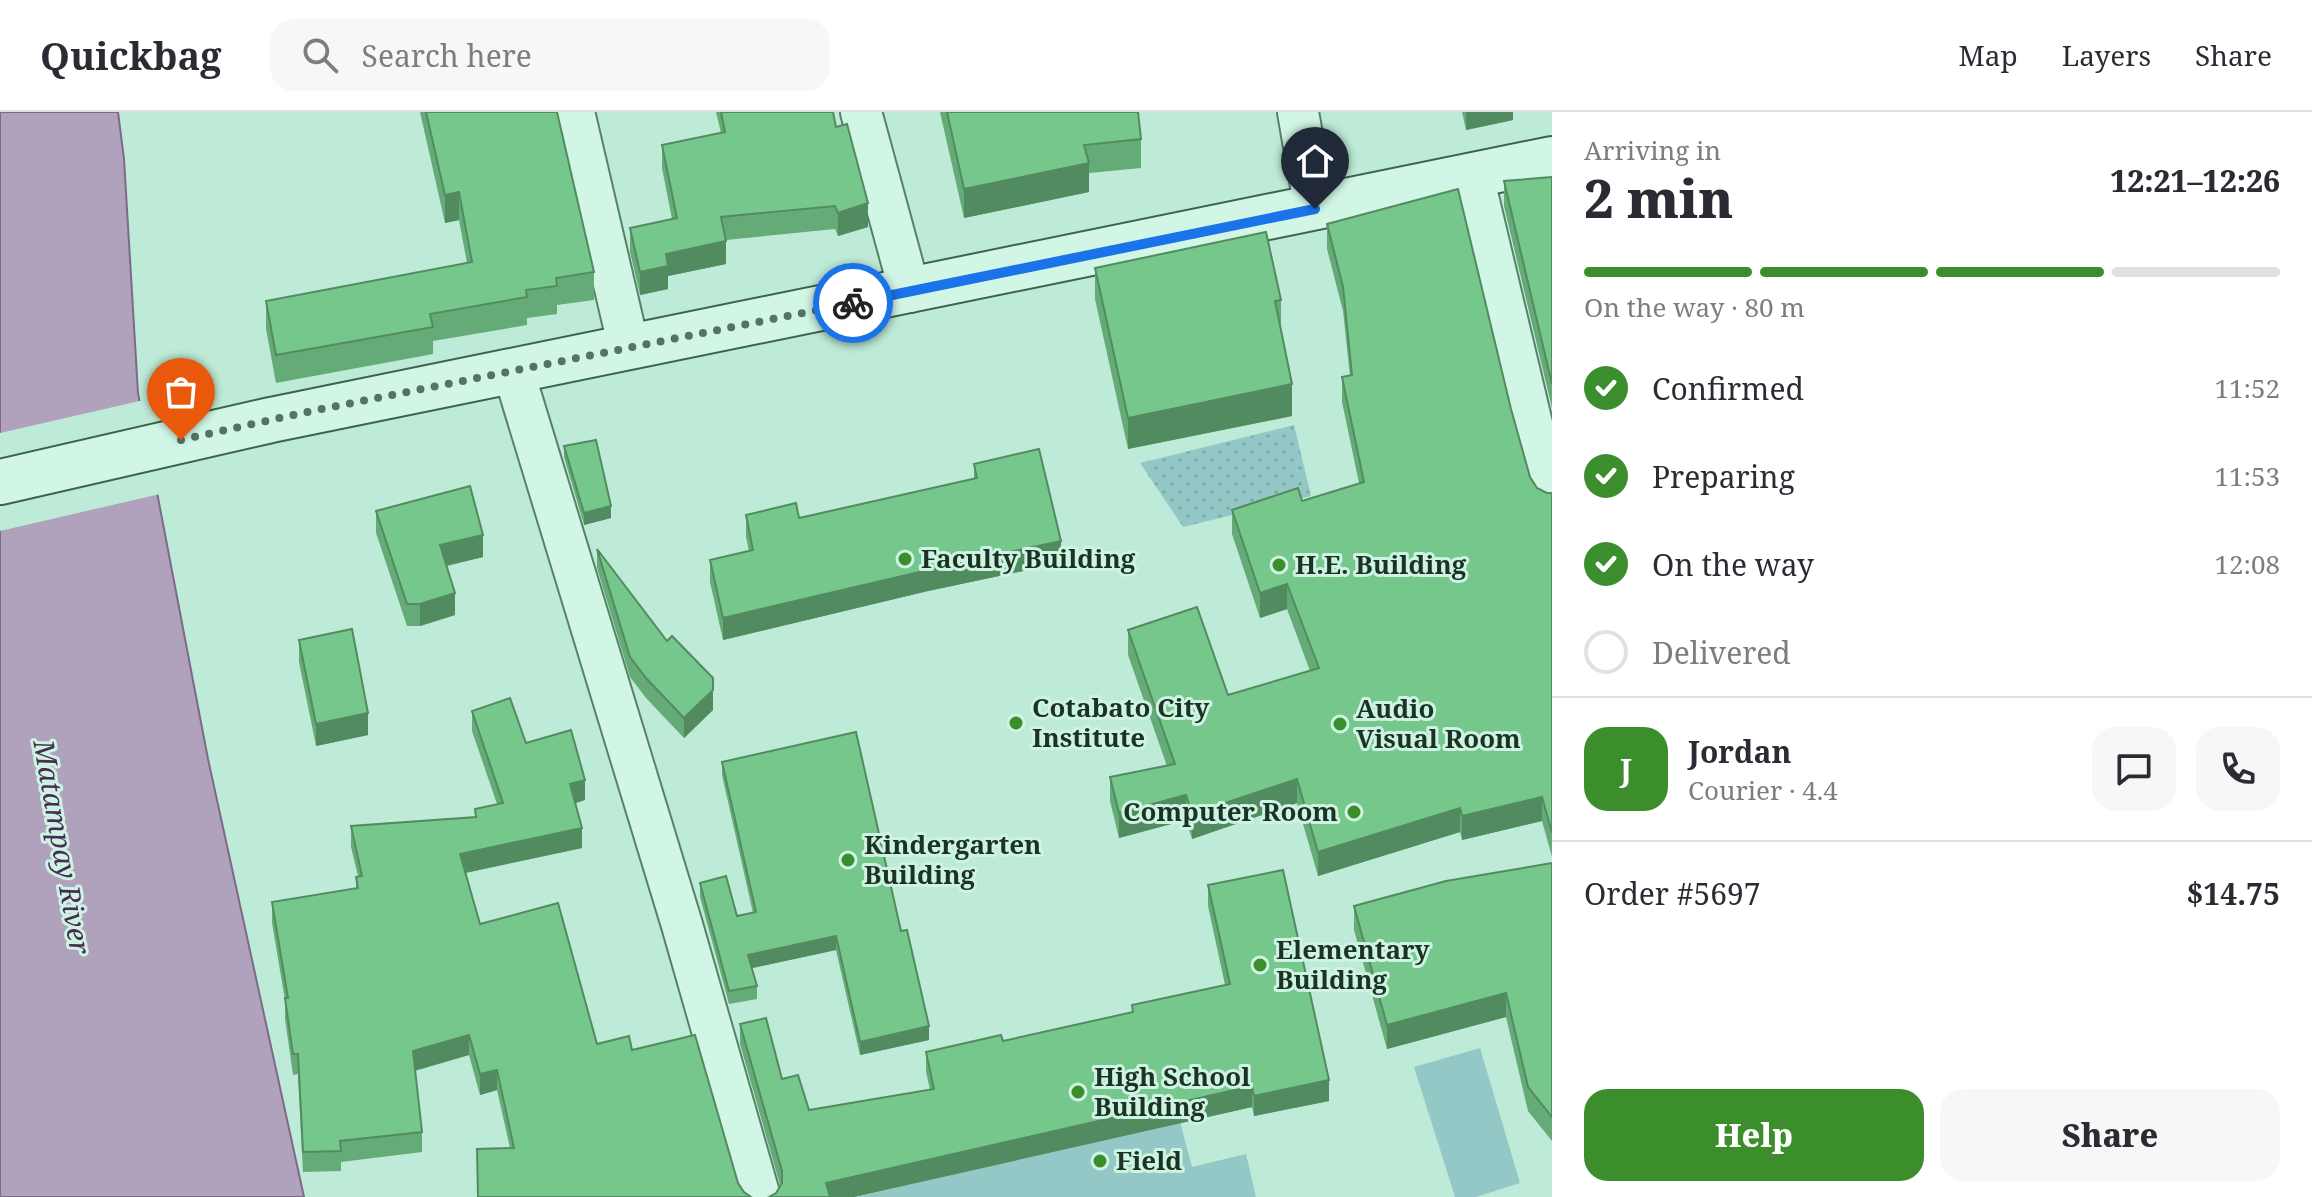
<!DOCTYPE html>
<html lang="en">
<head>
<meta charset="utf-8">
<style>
  body { margin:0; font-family:"Noto Serif",serif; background:#f7f7f7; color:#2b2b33; height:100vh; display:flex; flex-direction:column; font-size:30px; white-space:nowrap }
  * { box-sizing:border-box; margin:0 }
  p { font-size:26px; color:#7c7c81 }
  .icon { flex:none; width:44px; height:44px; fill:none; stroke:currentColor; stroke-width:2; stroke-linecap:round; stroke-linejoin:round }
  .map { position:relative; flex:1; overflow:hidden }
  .details { display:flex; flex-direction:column; background:#fff; width:760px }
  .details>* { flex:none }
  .pin { position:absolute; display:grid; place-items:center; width:68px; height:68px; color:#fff; margin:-82px -34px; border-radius:50% 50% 50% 0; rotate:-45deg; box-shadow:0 0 8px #0007 }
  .pin .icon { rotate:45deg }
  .courier { position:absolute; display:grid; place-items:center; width:80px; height:80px; margin:-40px; border:6px solid #1a73e8; border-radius:50%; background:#fff; color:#222; box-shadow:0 2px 10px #0007 }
  .summary em { font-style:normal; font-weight:800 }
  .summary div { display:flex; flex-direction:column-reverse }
  .summary { display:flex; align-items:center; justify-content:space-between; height:136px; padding:0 32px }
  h1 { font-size:52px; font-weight:800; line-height:60px }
  .bar { display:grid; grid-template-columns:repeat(4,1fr); gap:12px 8px; align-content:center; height:96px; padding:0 32px }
  .bar i { height:10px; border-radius:6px; background:#e1e1e2 }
  .bar .on { background:#3b8e2b }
  .bar p { grid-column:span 4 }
  .line { display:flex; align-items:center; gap:20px; padding:0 32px; border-top:2px solid #e1e1e2 }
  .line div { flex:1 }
  .round { display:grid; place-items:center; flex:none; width:84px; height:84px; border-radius:24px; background:#f7f7f7 }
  ol { padding:0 32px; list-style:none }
  li { display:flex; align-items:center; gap:24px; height:88px }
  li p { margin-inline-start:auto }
  li .icon { padding:8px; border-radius:50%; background:#3b8e2b; color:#fff; stroke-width:4 }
  li:last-child { color:#7c7c81 }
  li i { width:44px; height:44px; border:4px solid #e1e1e2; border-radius:50% }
  .primary-button { display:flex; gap:16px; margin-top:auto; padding:16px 32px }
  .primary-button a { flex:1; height:92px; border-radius:24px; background:#3b8e2b; color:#fff; font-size:32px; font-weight:800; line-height:92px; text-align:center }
  .primary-button a+a { background:#f7f7f7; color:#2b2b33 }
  header { display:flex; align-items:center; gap:48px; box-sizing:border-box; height:112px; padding:0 40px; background:#fff; border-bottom:2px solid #e1e1e2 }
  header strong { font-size:38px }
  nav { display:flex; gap:44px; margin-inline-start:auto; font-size:28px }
  .search { width:560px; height:72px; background:#f7f7f7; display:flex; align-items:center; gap:20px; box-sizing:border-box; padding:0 28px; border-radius:24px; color:#7c7c81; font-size:30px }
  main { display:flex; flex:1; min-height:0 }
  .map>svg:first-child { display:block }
  .grass { fill:url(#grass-dots) }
  .pitch { fill:#93c8c6 }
  .water { fill:#b0a1bd; stroke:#7d6a89; stroke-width:2 }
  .pier { fill:#beebd7 }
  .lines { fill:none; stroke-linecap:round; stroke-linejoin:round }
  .street-casing { stroke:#588268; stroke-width:44 }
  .secondary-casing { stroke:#3b6449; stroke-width:48 }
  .street { stroke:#d1f6e5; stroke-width:40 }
  .secondary { stroke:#d1f6e5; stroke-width:44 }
  .wall { fill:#65ab78 }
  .shaded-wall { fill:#538b61 }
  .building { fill:#76c78b; stroke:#538b61; stroke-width:2 }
  .done { stroke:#557362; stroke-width:8; stroke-dasharray:0 14.4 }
  .route { stroke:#1a73e8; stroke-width:10 }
  .poi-dot { fill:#3b8e2b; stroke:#cdf3e2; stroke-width:3 }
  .labels { text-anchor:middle; stroke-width:6; stroke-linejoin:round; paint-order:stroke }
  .poi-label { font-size:26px; font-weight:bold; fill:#1c3223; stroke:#cdf3e2; text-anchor:start }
  .water-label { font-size:28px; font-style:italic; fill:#492c51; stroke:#cdf3e2 }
</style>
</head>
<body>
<header>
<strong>Quickbag</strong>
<div class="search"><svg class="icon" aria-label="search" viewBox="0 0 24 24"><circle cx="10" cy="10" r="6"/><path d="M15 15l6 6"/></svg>Search here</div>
<nav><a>Map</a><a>Layers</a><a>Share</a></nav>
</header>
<main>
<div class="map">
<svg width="1552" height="1085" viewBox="0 0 1552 1085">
  <defs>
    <pattern id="grass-dots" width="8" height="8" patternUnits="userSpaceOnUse" patternTransform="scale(2)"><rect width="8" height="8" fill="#93c8c6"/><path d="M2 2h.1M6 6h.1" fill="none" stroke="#7eacaa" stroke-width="1.8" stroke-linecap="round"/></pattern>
  </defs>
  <rect width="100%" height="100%" fill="#beebd7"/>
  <polygon class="grass" points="1294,313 1311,384 1183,415 1140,351"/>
  <g class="pitch">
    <polygon points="1480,936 1520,1071 1476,1085 1455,1085 1414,955"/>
    <polygon points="1180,1010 1192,1055 1246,1042 1256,1085 856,1085"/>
  </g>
  <polygon class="water" points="0,0 118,0 124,47 138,281 208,647 304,1085 0,1085"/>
  <polygon class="pier" points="144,288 160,382 0,419 0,321"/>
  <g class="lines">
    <defs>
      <g id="street">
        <polyline points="574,0 629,236"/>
        <polyline points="861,0 910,180"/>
        <polyline points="1298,0 1315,97"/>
        <polyline points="1473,64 1533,316 1552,383"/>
        <polyline points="513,258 682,813 760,1085"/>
      </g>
      <polyline id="secondary" points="0,370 271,308 1552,47"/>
    </defs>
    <use href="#street" class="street-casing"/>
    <use href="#secondary" class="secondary-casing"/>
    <use href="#street" class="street"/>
    <use href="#secondary" class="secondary"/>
  </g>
  <g class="wall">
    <polygon points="420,0 557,0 594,160 594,188 557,193 557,202 527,206 527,213 433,229 433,242 276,271 266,217 266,189 467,151 459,108 445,111"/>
    <polygon points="716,0 833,0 836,15 868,115 838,124 835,117 726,128 726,152 668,164 668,177 640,183 630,140 630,116 672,107 662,56 662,33 721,21"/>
    <polygon points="940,0 1138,0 1141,27 1141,56 1089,61 1089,80 964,106"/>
    <polygon points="1462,0 1513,0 1513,8 1466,18"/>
    <polygon points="1552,65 1552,296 1504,94 1504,69"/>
    <polygon points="1327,112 1511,297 1530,365 1537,376 1547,381 1552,381 1552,745 1542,709 1462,728 1460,720 1318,764 1297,691 1192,727 1186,708 1119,726 1110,689 1110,665 1167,654 1128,543 1128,518 1228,583 1310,559 1287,497 1260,506 1232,422 1232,398 1302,389 1359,371 1342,290 1342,265 1350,264 1343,199 1327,137"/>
    <polygon points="1095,156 1281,188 1281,217 1292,304 1128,337 1095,187"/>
    <polygon points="564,334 611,406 584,413 564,345"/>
    <polygon points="974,352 1061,451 928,479 723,528 710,470 710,448 749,439 746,425 746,403 799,406 974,367"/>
    <polygon points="376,399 483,445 447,454 455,503 420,514 407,514 376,421"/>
    <polygon points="597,437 713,598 684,626 646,586 630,565 597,456"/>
    <polygon points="299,528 368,623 316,634 299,550"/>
    <polygon points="472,599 526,631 585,688 575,691 582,736 465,761 480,812 597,932 632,938 738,1071 744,1080 751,1085 477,1085 477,1037 510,1036 497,978 480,983 469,943 415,959 422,1020 422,1040 341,1050 341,1059 303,1060 298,962 293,963 285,907 285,888 272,811 272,790 356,776 356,765 358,764 351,735 351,714 475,705 475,697 497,692 472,619"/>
    <polygon points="722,650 901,819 929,928 860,943 836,838 752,856 757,874 757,887 729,892 700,785 700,771 737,804 753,801 722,663"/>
    <polygon points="1552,751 1552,1029 1528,999 1506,905 1387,937 1354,818 1354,794"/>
    <polygon points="1208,773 1329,989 1254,1004 1252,995 854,1085 769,1085 776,1081 780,1073 740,932 740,912 782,967 809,998 930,978 926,960 926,940 1003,929 1132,900 1132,893 1225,873 1208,794"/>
  </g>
  <g class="shaded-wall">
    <polygon points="1466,0 1513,0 1513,8 1466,18"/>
    <polygon points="1089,51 1089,80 964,106 964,77"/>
    <polygon points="459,80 459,108 445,111 445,83"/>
    <polygon points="868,91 868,115 838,124 838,101"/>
    <polygon points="726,129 726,152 668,164 668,177 640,183 640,160 666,142"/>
    <polygon points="1292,272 1292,304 1128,337 1128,306"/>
    <polygon points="611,394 611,406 584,413 584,401"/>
    <polygon points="483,423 483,445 440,455 440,433"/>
    <polygon points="1061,429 1061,451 928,479 723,528 723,506 928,458"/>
    <polygon points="1287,472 1287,497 1260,506 1260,481"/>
    <polygon points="455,481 455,503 420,514 420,492"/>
    <polygon points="713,578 713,598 684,626 684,606"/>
    <polygon points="368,601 368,623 316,634 316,612"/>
    <polygon points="1297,667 1297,691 1192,727 1192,702"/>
    <polygon points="585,668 585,688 570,693 570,672"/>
    <polygon points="1186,683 1186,708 1119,726 1119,701"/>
    <polygon points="1542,685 1542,709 1462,728 1462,704"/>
    <polygon points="1460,696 1460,720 1318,764 1318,740"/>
    <polygon points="582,716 582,736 460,762 460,742"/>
    <polygon points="836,824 836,838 748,857 748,843"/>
    <polygon points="1506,881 1506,905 1387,937 1387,913"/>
    <polygon points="929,914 929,928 860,943 860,930"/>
    <polygon points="469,923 469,943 413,959 413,939"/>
    <polygon points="497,958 497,978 480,983 480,962"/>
    <polygon points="1329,968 1329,989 1254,1004 1254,984"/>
    <polygon points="1252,974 1252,995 854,1085 826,1085 826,1071"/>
  </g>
  <g class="building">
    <polygon points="426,0 557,0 594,160 556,166 557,174 526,178 527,185 430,202 433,215 276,243 266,189 472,150 459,80 445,83"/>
    <polygon points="721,0 833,0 836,15 847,12 868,91 838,101 835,94 721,105 726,129 666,142 668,154 640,160 630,116 677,106 662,33 725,20"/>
    <polygon points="947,0 1138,0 1141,27 1084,33 1089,51 964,77"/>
    <polygon points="1552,65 1552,272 1504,69"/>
    <polygon points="1458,77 1511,297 1530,365 1537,376 1547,381 1552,381 1552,721 1542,685 1462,704 1460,696 1318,740 1297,667 1192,702 1186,683 1119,701 1110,665 1175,652 1128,518 1197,495 1228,583 1319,556 1287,472 1260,481 1232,398 1298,376 1302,389 1364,370 1342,265 1352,263 1343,175 1327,112"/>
    <polygon points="1266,120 1281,188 1275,189 1292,272 1128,306 1095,156"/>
    <polygon points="596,328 611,394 584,401 564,334"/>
    <polygon points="1039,337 1061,429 928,458 723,506 710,448 753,438 746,403 796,391 799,406 977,366 974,352"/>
    <polygon points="470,374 483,423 440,433 455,481 420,492 407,492 376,399"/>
    <polygon points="597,437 667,529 672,524 713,566 713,578 684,606 646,566 630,545"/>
    <polygon points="352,517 368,601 316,612 299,528"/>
    <polygon points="510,586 526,631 571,618 585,668 570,672 582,716 460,742 480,812 558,791 597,932 629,924 632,938 695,923 738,1071 744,1080 751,1085 478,1085 477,1037 514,1036 497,958 480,962 469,923 413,939 422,1020 340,1029 341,1039 303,1040 298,942 293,942 285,886 288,886 272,790 358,776 356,765 362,764 351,714 476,705 475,697 503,691 472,599"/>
    <polygon points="856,620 901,819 907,818 929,914 860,930 836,824 748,843 757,874 729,879 700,771 726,764 737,804 756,800 722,650"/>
    <polygon points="1552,751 1552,1005 1528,975 1506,881 1387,913 1354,794 1446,769"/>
    <polygon points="1283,758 1329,968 1254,984 1252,974 826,1071 830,1085 769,1085 776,1081 782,1071 782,1059 740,912 766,906 782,967 798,963 809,998 934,977 926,940 1001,923 1003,929 1133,900 1132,893 1230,872 1208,773"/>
  </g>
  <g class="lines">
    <polyline class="done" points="181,328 302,301 853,191"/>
    <polyline class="route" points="853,191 1315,97"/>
  </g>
  <g class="poi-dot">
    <circle cx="905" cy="447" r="8"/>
    <circle cx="1279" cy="453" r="8"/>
    <circle cx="1016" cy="611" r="8"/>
    <circle cx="1340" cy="612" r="8"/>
    <circle cx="1354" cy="700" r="8"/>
    <circle cx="848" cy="748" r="8"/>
    <circle cx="1260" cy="853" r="8"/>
    <circle cx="1078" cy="980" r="8"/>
    <circle cx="1100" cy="1049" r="8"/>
  </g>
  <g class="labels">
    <g class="poi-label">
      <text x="921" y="456">Faculty Building</text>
      <text x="1295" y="462">H.E. Building</text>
      <text x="1032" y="605">Cotabato City<tspan x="1032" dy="30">Institute</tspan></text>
      <text x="1356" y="606">Audio<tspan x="1356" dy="30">Visual Room</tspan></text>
      <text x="1338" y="709" text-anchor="end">Computer Room</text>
      <text x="864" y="742">Kindergarten<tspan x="864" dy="30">Building</tspan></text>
      <text x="1276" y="847">Elementary<tspan x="1276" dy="30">Building</tspan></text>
      <text x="1094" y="974">High School<tspan x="1094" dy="30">Building</tspan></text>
      <text x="1116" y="1058">Field</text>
    </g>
    <g class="water-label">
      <text transform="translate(62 735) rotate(80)" y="10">Matampay River</text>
    </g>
  </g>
</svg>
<div class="pin" style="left:181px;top:328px;background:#ea580c"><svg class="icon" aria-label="bag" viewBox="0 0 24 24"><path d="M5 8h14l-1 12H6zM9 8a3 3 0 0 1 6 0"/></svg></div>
<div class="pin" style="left:1315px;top:97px;background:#1f2937"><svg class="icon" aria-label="home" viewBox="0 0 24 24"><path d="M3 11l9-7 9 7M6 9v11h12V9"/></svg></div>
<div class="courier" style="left:853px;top:191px"><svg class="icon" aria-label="bike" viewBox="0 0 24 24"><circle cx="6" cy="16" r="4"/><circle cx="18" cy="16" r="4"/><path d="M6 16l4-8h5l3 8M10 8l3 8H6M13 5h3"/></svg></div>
</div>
<section class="details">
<div class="summary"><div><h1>2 min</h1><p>Arriving in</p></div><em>12:21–12:26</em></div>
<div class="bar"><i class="on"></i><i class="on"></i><i class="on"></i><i></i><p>On the way · 80 m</p></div>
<ol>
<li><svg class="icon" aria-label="check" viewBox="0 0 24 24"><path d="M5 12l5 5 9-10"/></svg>Confirmed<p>11:52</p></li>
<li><svg class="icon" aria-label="check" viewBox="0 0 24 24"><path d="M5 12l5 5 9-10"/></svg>Preparing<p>11:53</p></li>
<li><svg class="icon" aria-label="check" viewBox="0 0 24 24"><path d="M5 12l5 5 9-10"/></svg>On the way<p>12:08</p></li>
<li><i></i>Delivered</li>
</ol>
<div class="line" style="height:144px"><b class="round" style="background:#3b8e2b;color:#fff">J</b><div><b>Jordan</b><p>Courier · 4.4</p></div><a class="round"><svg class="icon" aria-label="chat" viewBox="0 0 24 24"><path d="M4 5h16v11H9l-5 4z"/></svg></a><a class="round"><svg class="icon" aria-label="phone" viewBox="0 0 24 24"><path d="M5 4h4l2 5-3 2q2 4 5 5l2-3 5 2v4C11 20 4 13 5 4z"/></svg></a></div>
<div class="line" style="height:104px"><div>Order #5697</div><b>$14.75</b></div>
<div class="primary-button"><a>Help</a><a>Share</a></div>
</section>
</main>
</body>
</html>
